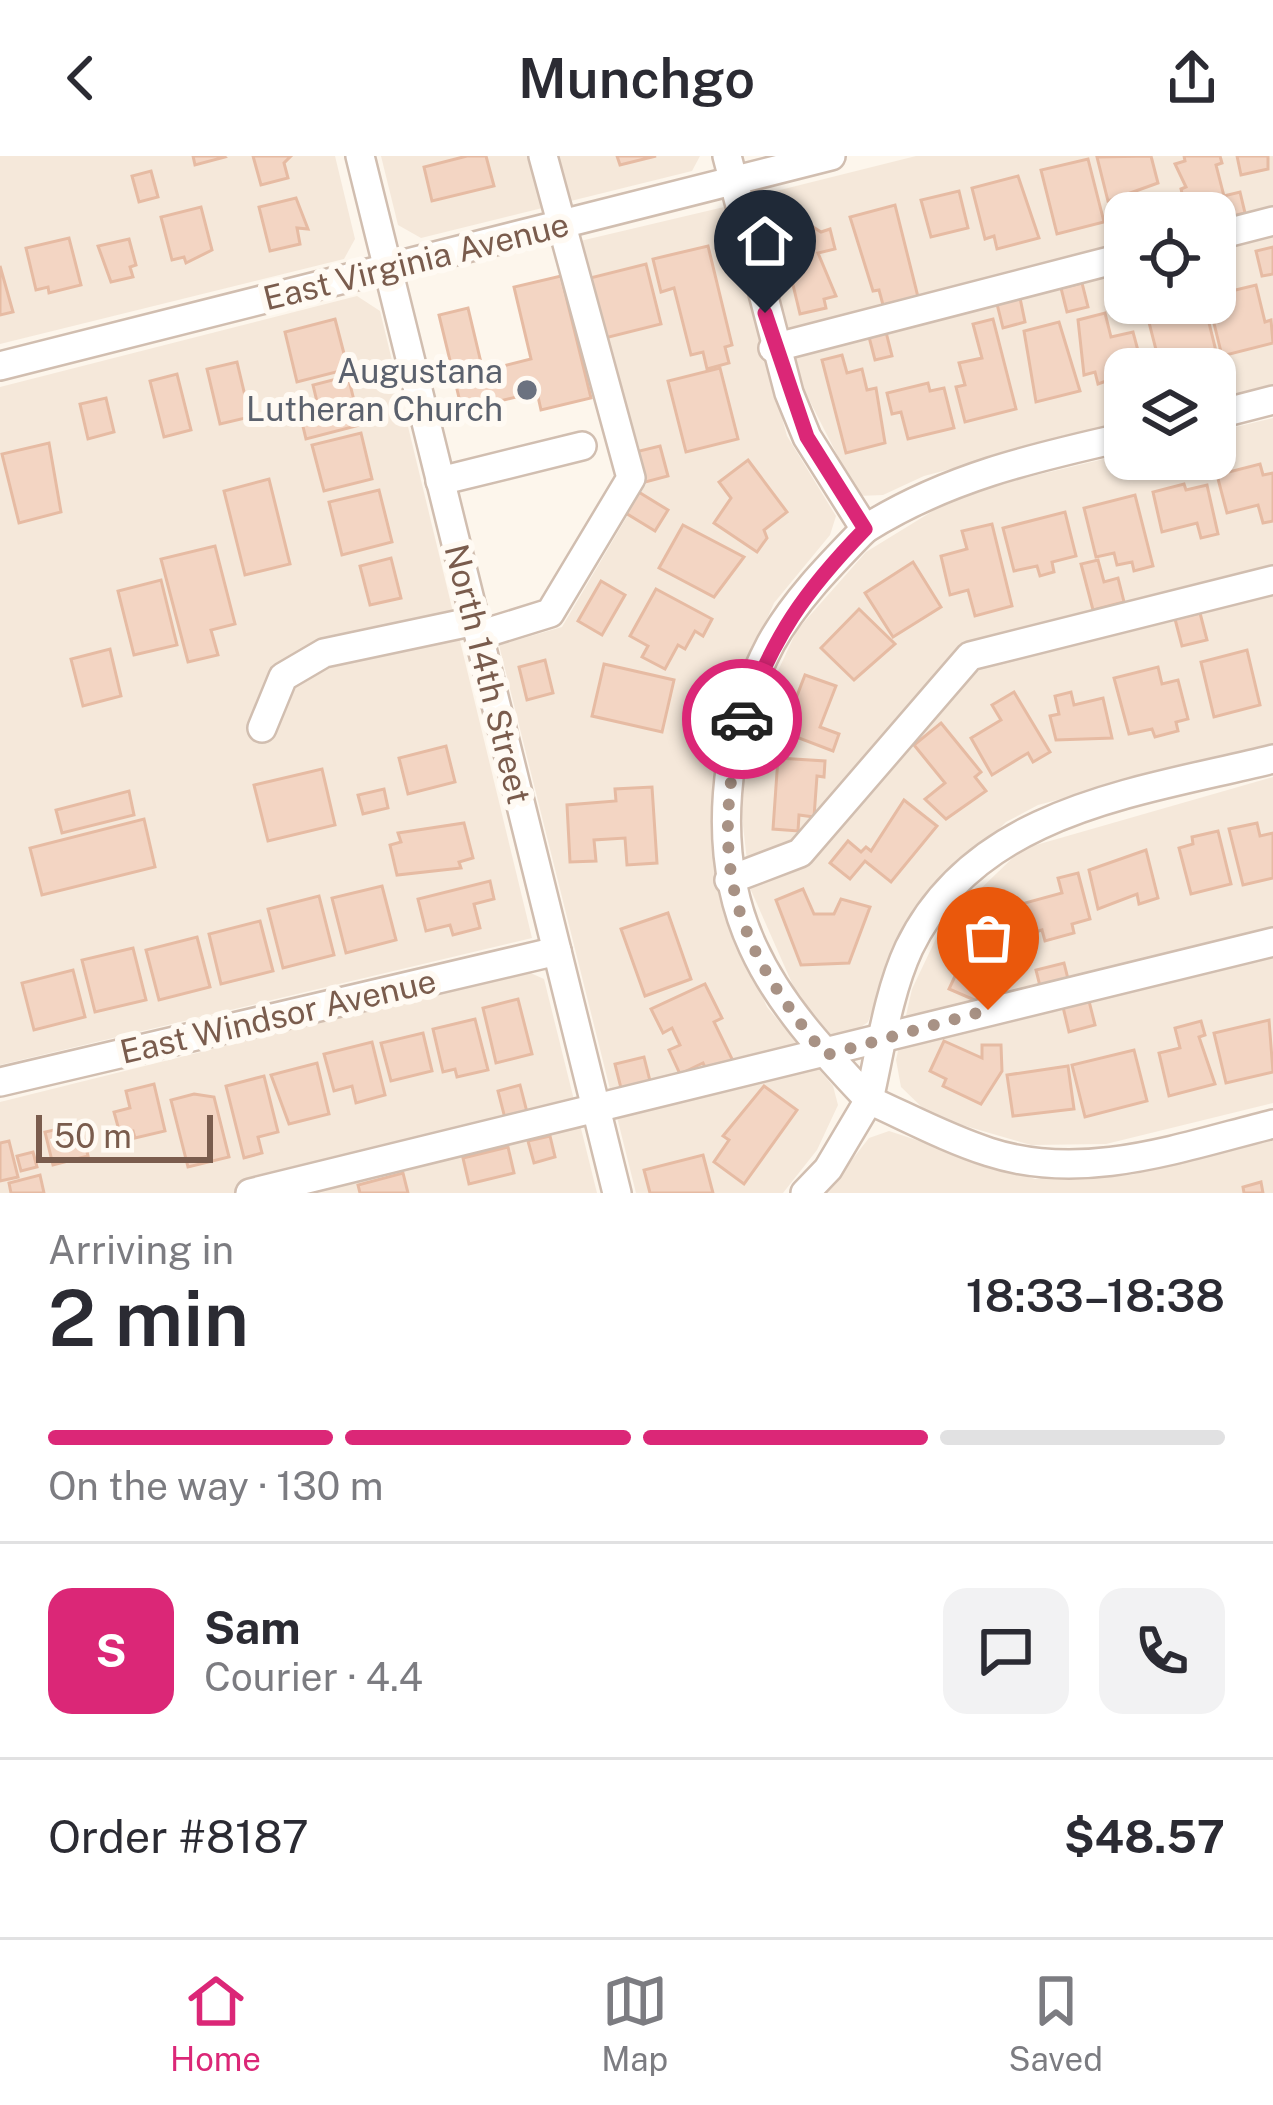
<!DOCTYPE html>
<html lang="en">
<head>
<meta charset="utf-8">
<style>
  body { margin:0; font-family:"Public Sans",sans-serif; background:#f2f2f3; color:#2b2b33; height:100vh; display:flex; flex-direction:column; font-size:45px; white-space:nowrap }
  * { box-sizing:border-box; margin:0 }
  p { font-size:39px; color:#7c7c81 }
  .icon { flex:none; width:66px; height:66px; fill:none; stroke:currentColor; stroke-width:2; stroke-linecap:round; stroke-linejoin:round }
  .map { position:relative; height:1037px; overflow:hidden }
  .sheet { display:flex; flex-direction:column; background:#fff; flex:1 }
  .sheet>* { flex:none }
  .fabs { position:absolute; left:1104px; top:36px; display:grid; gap:24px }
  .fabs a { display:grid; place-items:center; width:132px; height:132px; border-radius:24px; background:#fff; box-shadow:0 3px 9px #0004; font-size:60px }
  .scale { position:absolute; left:36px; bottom:30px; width:177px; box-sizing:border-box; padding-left:12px; border:6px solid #7a5c4d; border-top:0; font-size:33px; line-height:42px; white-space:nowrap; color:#7a5c4d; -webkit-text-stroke:9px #fffaf3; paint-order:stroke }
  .pin { position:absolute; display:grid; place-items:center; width:102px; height:102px; color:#fff; margin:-123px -51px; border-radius:50% 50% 50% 0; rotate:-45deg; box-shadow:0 0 12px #0007 }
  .pin .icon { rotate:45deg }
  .courier { position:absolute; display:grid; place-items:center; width:120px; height:120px; margin:-60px; border:9px solid #db2777; border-radius:50%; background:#fff; color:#222; box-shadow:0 3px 15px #0007 }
  .overview em { font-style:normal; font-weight:600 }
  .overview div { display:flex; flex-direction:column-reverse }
  .overview { display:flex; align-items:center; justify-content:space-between; height:204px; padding:0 48px }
  h1 { font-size:78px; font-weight:600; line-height:90px }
  .bar { display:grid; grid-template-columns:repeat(4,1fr); gap:18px 12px; align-content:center; height:144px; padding:0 48px }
  .bar i { height:15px; border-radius:9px; background:#e1e1e2 }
  .bar .selected { background:#db2777 }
  .bar p { grid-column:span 4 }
  .line { display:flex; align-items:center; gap:30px; padding:0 48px; border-top:3px solid #e1e1e2 }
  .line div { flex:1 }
  .round { display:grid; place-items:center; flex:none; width:126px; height:126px; border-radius:24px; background:#f2f2f3 }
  header { display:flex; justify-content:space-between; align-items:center; height:156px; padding:0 48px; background:#fff; font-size:54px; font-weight:600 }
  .dock { display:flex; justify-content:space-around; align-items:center; height:168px; border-top:3px solid #e1e1e2; background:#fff; font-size:33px; color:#7c7c81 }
  .dock a { display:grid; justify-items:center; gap:6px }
  .dock .selected { color:#db2777 }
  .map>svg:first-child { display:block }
  .residential { fill:#f5e8da; fill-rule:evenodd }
  .building { fill:#f3d5c3; stroke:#e6bba3; stroke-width:3 }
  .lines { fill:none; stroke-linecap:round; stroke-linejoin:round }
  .minor-casing { stroke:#d1beb0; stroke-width:32 }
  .minor { stroke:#fff; stroke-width:27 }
  .done { stroke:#a89285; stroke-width:12; stroke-dasharray:0 21.6 }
  .route { stroke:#db2777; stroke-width:15 }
  .worship-dot { fill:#6b7280; stroke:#fffaf3; stroke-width:4.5 }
  .labels { text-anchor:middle; stroke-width:12; stroke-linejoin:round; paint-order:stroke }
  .street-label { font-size:33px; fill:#7a5c4d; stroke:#fffaf3 }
  .worship-label { font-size:33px; fill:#5b616d; stroke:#fffaf3; text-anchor:end }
</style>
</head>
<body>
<header><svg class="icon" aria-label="back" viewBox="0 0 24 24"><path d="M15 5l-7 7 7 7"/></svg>Munchgo<svg class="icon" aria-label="share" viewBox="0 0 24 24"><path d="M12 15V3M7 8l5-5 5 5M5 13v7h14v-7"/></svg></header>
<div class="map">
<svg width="1273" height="1037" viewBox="0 0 1273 1037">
  <rect width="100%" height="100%" fill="#fdf6ec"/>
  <g class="residential">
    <polygon points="0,0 335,0 355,83 344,103 0,188"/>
    <polygon points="381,0 700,0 692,15 421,82 398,69"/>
    <path d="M 916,0 L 1273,0 L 1273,228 L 1215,244 L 1215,213 L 1125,213 L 1125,267 L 924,320 L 883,339 L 858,340 L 794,214 L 757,56 L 772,36 ZM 1125,57 L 1215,57 L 1215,147 L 1125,147 Z"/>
    <polygon points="724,51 787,280 836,360 830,379 774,447 735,536 711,662 719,741 767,851 833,930 838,949 817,994 783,1037 636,1037 499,489 562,471 649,323 576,86"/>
    <polygon points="357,140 380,155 532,782 0,909 0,231"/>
    <polygon points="1273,262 1273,587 1038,649 1006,666 907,763 868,866 850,879 828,880 799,843 750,732 743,669 741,623 763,547 797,474 866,396 962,337 1125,298 1125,303 1215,303 1215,276"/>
    <polygon points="1273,621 1273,947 1106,988 1031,989 931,960 901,931 896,904 912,833 942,770 1022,693"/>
    <polygon points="526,815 544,823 597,1037 0,1037 0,946"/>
    <polygon points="889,975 1035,1023 1131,1019 1273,984 1273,1037 826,1037 869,982"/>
  </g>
  <g class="building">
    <polygon points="193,0 224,0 225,1 195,9"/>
    <polygon points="253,0 291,0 284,7 288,22 261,29"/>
    <polygon points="467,0 486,0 494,30 432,45 424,11"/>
    <polygon points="617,0 656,0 620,9"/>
    <polygon points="1151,0 1158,27 1108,45 1097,1"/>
    <polygon points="1184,0 1220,0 1222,7 1216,9 1224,40 1240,36 1245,57 1215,64 1215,57 1207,55 1187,57 1181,33 1186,31 1175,8 1185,5"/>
    <polygon points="1237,0 1268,0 1268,13 1241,19"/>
    <polygon points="1088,3 1104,66 1057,78 1041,14"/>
    <polygon points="151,15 158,41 139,46 132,20"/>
    <polygon points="1018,20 1039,82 997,93 994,80 985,83 972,32"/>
    <polygon points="959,35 968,72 931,81 921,44"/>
    <polygon points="296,42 308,73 297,72 300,88 270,95 259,51"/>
    <polygon points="895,49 918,141 883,149 879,134 873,135 850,61"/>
    <polygon points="201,51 212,94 186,107 184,101 172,104 161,61"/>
    <polygon points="810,69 821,76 830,73 835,93 818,97 836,140 824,143 826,152 800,158 788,108 798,105 791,78"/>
    <polygon points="69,82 81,129 49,137 48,131 36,134 26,92"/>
    <polygon points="129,83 136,109 130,111 133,121 111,126 98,90"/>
    <polygon points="708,90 732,189 725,191 729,207 707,213 703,196 691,199 674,132 661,136 653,103"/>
    <polygon points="1273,91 1273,118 1262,120 1256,95"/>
    <polygon points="646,108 661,168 605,182 590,122"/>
    <polygon points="0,110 13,156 0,159"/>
    <polygon points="561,120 591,242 541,254 537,236 462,254 439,159 468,152 483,215 531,203 514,131"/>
    <polygon points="1082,127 1088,151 1067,156 1061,132"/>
    <polygon points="1256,129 1265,166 1271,164 1273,187 1222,200 1209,147 1215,147 1215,139"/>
    <polygon points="1020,142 1025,166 1003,172 997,148"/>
    <polygon points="1144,147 1204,147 1218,203 1161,213"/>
    <polygon points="1105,157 1111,181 1133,176 1143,213 1125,213 1125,223 1120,220 1098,228 1095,216 1084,219 1078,164"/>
    <polygon points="335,163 348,213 297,226 285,176"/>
    <polygon points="993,163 1016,253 965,266 956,231 965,229 959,207 982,202 973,168"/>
    <polygon points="1059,166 1080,235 1036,246 1024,175"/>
    <polygon points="886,176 892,200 875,204 869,181"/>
    <polygon points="842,199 847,217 862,213 867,234 876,232 885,287 846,297 822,204"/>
    <polygon points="237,206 250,261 220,268 207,213"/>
    <polygon points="720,212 738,283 686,296 668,225"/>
    <polygon points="177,218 191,274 164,281 150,225"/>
    <polygon points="348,220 360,269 306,283 300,258 319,254 313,229"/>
    <polygon points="928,227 930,235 944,232 954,272 908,283 901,256 892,258 887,237"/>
    <polygon points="106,242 114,276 88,283 80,248"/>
    <polygon points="361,277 372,323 324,335 312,289"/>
    <polygon points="49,287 61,356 19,367 2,298"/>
    <polygon points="660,290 668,320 638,328 631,297"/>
    <polygon points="748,304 787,356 764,374 767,382 757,396 714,367 731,342 719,326"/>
    <polygon points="1260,308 1263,319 1273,317 1273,365 1263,367 1258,349 1227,357 1217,319"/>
    <polygon points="269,323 290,408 245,419 224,335"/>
    <polygon points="1184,328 1186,334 1207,329 1218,378 1201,382 1197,367 1162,376 1153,336"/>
    <polygon points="379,334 392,386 342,399 329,346"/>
    <polygon points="637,335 668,354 655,375 624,356"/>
    <polygon points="1135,339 1153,410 1134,415 1132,406 1117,409 1114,397 1096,401 1084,352"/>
    <polygon points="1065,356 1076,400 1052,406 1054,416 1040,420 1037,410 1014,415 1003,372"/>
    <polygon points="992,368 1012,450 975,460 968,434 950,439 941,400 967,393 962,375"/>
    <polygon points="683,369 744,401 714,441 659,412"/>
    <polygon points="215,390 235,468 211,474 218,499 188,506 161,403"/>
    <polygon points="391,402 401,442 370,449 360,410"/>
    <polygon points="1098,404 1104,426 1118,422 1124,446 1093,454 1081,408"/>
    <polygon points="913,406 941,451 893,481 865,437"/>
    <polygon points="161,424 177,489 134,499 118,435"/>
    <polygon points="601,425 625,439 602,479 578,465"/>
    <polygon points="656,433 712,463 703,480 695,475 685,493 678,489 665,513 642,501 648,490 630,480"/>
    <polygon points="859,453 895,488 854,524 821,492"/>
    <polygon points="1200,457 1207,484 1182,490 1175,463"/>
    <polygon points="110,493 121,540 83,550 71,503"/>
    <polygon points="1247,494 1260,549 1214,561 1201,506"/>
    <polygon points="545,504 553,537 527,544 519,511"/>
    <polygon points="604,508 674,524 662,576 592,560"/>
    <polygon points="1158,511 1162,528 1178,524 1188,563 1176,566 1178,575 1155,581 1152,573 1129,578 1114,522"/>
    <polygon points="805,519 836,530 820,571 839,578 833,595 783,576"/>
    <polygon points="1014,536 1050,596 1033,606 1028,597 992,619 971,582 1001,564 992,549"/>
    <polygon points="1071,536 1074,549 1103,542 1112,582 1056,584 1050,560 1059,558 1055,540"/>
    <polygon points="941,567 981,616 975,621 986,635 946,663 925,643 945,627 914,589"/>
    <polygon points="446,590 455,626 408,638 399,602"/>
    <polygon points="778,602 825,605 824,621 817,620 814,661 799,659 798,675 773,673"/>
    <polygon points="322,613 335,669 268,685 254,629"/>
    <polygon points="652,631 657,707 627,709 625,682 594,684 596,705 570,706 567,649 616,645 615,633"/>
    <polygon points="384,633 388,652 363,658 358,639"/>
    <polygon points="129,635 134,659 62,677 56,654"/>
    <polygon points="904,644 937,670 891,726 865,705 850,723 830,707 848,685 861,696 866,691 871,695"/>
    <polygon points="144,663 155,711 42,739 30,692"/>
    <polygon points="464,667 473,702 459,706 461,712 397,719 390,689 401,686 398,677"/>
    <polygon points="1257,667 1260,680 1273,677 1273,722 1243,729 1229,673"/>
    <polygon points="1218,675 1231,728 1191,738 1179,692 1193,688 1192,681"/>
    <polygon points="1146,694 1158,742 1139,748 1137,738 1098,753 1089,714"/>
    <polygon points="1078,717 1090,763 1072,768 1074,777 1045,785 1042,774 1022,780 1014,750 1062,737 1058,722"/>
    <polygon points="490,725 494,743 474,748 480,772 453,779 450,769 426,775 418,743"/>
    <polygon points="382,730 396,784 346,797 332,742"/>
    <polygon points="803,733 814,758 834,758 841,743 870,751 849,807 801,809 776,744"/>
    <polygon points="319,740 334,799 283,812 268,753"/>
    <polygon points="668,757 691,823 645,840 621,773"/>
    <polygon points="260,765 273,815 221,828 209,778"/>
    <polygon points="977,773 1020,792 996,843 983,837 979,846 949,833"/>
    <polygon points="197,781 210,831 159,844 146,794"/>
    <polygon points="133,792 146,844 95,856 82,804"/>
    <polygon points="1064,807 1070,831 1042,838 1036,814"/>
    <polygon points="73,814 85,861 34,874 22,827"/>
    <polygon points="705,828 722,862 714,866 735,909 710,922 703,907 680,918 669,894 680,889 672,872 663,877 651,853"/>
    <polygon points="518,843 532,898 496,907 483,852"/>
    <polygon points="1089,845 1095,869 1069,876 1063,851"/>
    <polygon points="475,863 488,914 457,921 455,913 443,916 433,873"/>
    <polygon points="1269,864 1273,916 1226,927 1214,877"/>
    <polygon points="1201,865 1205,879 1199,881 1215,928 1169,940 1159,897 1180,892 1175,872"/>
    <polygon points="423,877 432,915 391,925 381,887"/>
    <polygon points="944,885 982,902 982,889 1001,889 1002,915 981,948 943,930 946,923 930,915"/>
    <polygon points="372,886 385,939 356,947 352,930 334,935 324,898"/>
    <polygon points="1134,894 1147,945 1085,961 1072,909"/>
    <polygon points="644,901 652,933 623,940 615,908"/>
    <polygon points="317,907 329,958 289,968 271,919"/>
    <polygon points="1068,910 1074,953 1013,960 1007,919"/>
    <polygon points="264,920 278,976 258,981 262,997 244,1002 226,930"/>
    <polygon points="154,928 165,975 135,982 133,975 120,978 114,956 130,952 126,935"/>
    <polygon points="520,929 529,964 507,970 498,935"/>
    <polygon points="764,930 797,954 744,1028 714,1006 729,984 723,980"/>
    <polygon points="194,938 214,941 229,1001 188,1011 171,944"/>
    <polygon points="80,968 88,1000 53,1009 45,976"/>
    <polygon points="550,980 555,1001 534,1007 528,985"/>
    <polygon points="9,985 18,1021 0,1025 0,987"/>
    <polygon points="508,991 514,1017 469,1028 463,1002"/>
    <polygon points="33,996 37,1011 21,1015 17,1000"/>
    <polygon points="703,999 713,1037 650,1037 644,1014"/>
    <polygon points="403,1017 408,1037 360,1037 358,1029"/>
    <polygon points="40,1019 44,1037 11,1037 9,1027"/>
    <polygon points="1261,1026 1263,1037 1244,1037 1243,1031"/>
  </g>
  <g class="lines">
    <defs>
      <g id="minor">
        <polyline points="360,0 617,1037"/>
        <path d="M 727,0 L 789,237 L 807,281 L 865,373 C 831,408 795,444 771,487 C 723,578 709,696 753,791 C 780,850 825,897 869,944"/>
        <polyline points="1215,80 1273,65"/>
        <polyline points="773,192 1125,101"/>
        <polyline points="0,210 831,0"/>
        <polyline points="1215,259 1273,244"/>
        <polyline points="440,325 582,290"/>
        <path d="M 865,373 C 946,322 1032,302 1125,281"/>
        <polyline points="479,479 550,457 631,322 543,0"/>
        <polyline points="262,572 283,521 324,497 475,465"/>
        <polyline points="729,724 800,697 970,500 1273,424"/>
        <polyline points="0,926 557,795"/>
        <path d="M 869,944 C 880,896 888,837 909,792 C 976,653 1140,636 1273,603"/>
        <polyline points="250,1037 1273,786"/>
        <path d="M 805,1037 L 828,1013 L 869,944 C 909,962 948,983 989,996 C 1084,1027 1181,991 1273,968"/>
      </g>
    </defs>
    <use href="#minor" class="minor-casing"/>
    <use href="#minor" class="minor"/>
  </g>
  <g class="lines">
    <path class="done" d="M 742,563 C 710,707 730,785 826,899 L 988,854"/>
    <path class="route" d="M 742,563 C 775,479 802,438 865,373 L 807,281 L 765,157"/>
  </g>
  <circle class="worship-dot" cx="527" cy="234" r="12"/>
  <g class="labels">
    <g class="street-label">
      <text transform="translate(416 105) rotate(-14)" y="12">East Virginia Avenue</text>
      <text transform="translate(488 518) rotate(76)" y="12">North 14th Street</text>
      <text transform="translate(278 860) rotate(-13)" y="12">East Windsor Avenue</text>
    </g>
    <g class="worship-label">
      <text x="503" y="227">Augustana<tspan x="503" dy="38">Lutheran Church</tspan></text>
    </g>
  </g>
</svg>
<div class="fabs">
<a><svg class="icon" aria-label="locate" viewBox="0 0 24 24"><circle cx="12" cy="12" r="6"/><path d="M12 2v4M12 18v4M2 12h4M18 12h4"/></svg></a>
<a><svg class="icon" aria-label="layers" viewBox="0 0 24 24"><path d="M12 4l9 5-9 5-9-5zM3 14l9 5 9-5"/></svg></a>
</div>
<div class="scale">50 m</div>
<div class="pin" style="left:988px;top:854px;background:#ea580c"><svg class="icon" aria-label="bag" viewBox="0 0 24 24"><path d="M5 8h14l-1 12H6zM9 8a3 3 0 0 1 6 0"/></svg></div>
<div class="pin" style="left:765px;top:157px;background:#1f2937"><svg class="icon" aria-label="home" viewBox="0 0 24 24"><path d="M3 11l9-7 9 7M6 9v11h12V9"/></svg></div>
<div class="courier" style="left:742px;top:563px"><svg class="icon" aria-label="car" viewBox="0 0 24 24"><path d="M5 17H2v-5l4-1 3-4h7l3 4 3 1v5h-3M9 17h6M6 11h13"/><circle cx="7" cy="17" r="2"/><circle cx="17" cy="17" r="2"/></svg></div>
</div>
<section class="sheet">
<div class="overview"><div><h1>2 min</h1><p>Arriving in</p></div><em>18:33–18:38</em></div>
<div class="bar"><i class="selected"></i><i class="selected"></i><i class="selected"></i><i></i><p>On the way · 130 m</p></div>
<div class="line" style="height:216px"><b class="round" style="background:#db2777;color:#fff">S</b><div><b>Sam</b><p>Courier · 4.4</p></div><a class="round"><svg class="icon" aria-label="chat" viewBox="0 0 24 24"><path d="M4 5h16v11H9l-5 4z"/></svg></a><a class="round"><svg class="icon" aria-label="phone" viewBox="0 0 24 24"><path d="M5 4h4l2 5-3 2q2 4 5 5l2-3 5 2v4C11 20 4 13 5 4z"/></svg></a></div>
<div class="line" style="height:156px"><div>Order #8187</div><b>$48.57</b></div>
</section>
<nav class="dock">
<a class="selected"><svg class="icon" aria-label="home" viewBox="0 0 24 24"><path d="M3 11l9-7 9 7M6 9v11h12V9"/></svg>Home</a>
<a><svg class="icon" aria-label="map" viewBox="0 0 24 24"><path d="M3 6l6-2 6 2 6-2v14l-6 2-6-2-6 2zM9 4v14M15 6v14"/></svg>Map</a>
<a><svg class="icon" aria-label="saved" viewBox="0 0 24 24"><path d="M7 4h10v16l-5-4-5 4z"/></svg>Saved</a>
</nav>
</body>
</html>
